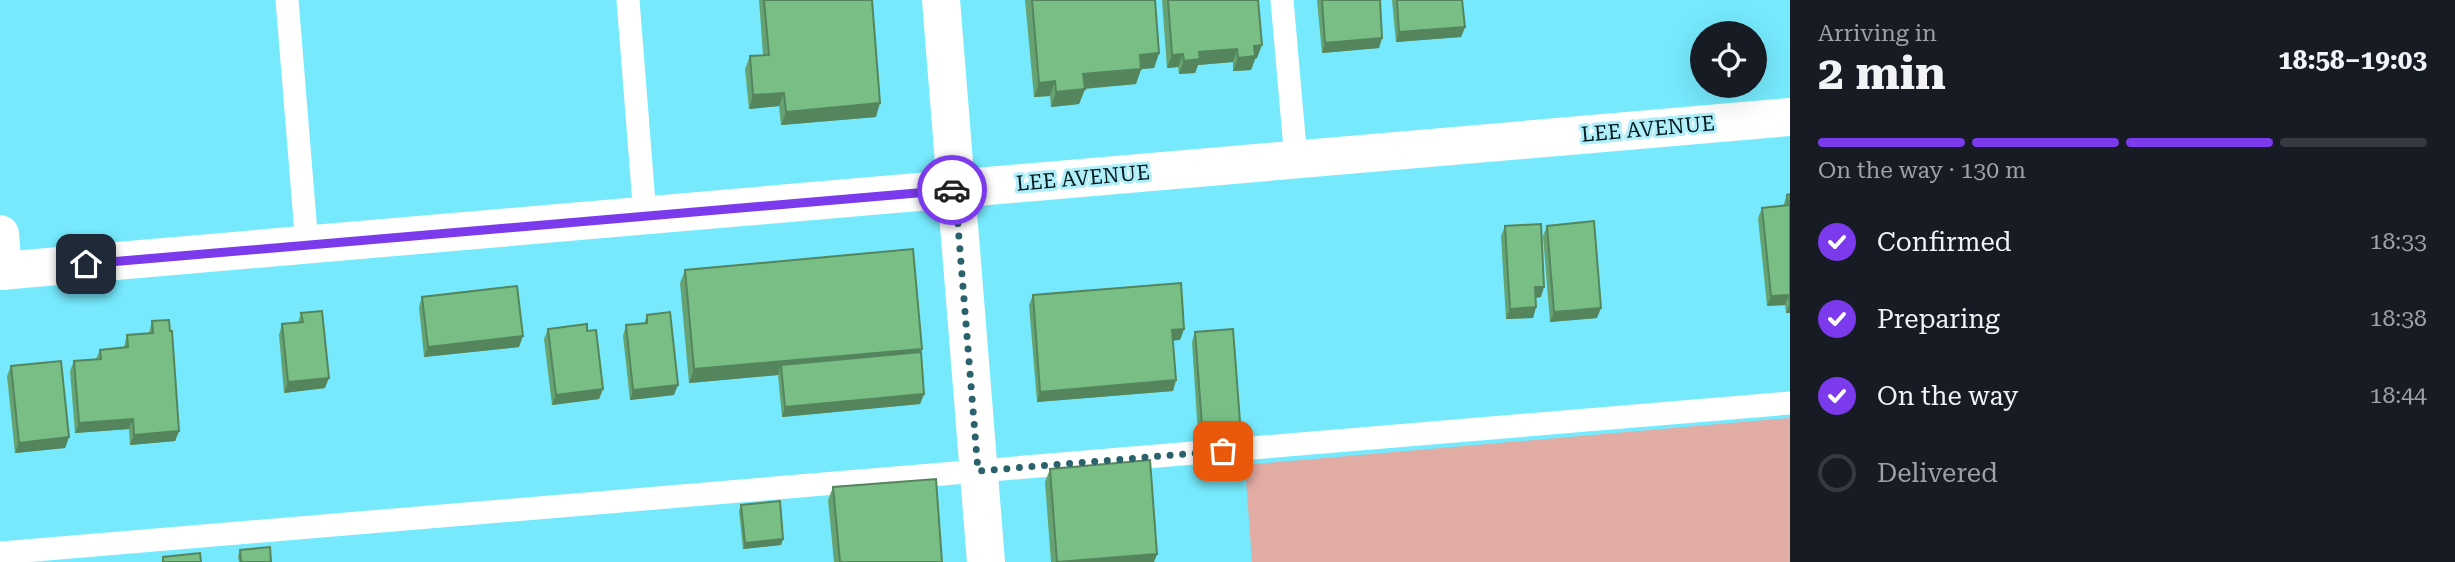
<!DOCTYPE html>
<html lang="en">
<head>
<meta charset="utf-8">
<style>
  body { margin:0; font-family:"Roboto Serif",serif; background:#20242c; color:#f1f3f6; height:100vh; display:flex; flex-direction:column; font-size:26px; white-space:nowrap }
  * { box-sizing:border-box; margin:0 }
  p { font-size:23px; color:#9ea1a6 }
  .icon { flex:none; width:38px; height:38px; fill:none; stroke:currentColor; stroke-width:2; stroke-linecap:round; stroke-linejoin:round }
  .map { position:relative; flex:1; overflow:hidden }
  .details { display:flex; flex-direction:column; background:#171b24; width:665px }
  .details>* { flex:none }
  .controls { position:absolute; left:1690px; top:21px; display:grid; gap:14px }
  .controls a { display:grid; place-items:center; width:77px; height:77px; border-radius:50%; background:#171b24; box-shadow:0 7px 28px #0002; font-size:35px }
  .pin { position:absolute; display:grid; place-items:center; width:60px; height:60px; color:#fff; margin:-30px; border-radius:14px; box-shadow:0 4px 10px #0006 }
  .courier { position:absolute; display:grid; place-items:center; width:70px; height:70px; margin:-35px; border:5px solid #7c3aed; border-radius:50%; background:#fff; color:#222; box-shadow:0 2px 9px #0007 }
  .summary em { font-style:normal; font-weight:700 }
  .summary div { display:flex; flex-direction:column-reverse }
  .summary { display:flex; align-items:center; justify-content:space-between; height:119px; padding:0 28px }
  h1 { font-size:46px; font-weight:700; line-height:52px }
  .bar { display:grid; grid-template-columns:repeat(4,1fr); gap:10px 7px; align-content:center; height:84px; padding:0 28px }
  .bar i { height:9px; border-radius:5px; background:#363941 }
  .bar .selected { background:#7c3aed }
  .bar p { grid-column:span 4 }
  ol { padding:0 28px; list-style:none }
  li { display:flex; align-items:center; gap:21px; height:77px }
  li p { margin-inline-start:auto }
  li .icon { padding:7px; border-radius:50%; background:#7c3aed; color:#fff; stroke-width:4 }
  li:last-child { color:#9ea1a6 }
  li i { width:38px; height:38px; border:4px solid #363941; border-radius:50% }
  main { display:flex; flex:1; min-height:0 }
  .map>svg:first-child { display:block }
  .green { fill:#e1aca4 }
  .lines { fill:none; stroke-linecap:round; stroke-linejoin:round }
  .service { stroke:#fff; stroke-width:23 }
  .minor { stroke:#fff; stroke-width:38 }
  .tertiary { stroke:#fff; stroke-width:38 }
  .wall { fill:#67a372 }
  .shaded-wall { fill:#54855d }
  .building { fill:#78be85; stroke:#54855d; stroke-width:2 }
  .done { stroke:#2a626c; stroke-width:7; stroke-dasharray:0 12.6 }
  .route { stroke:#7c3aed; stroke-width:9 }
  .labels { text-anchor:middle; stroke-width:6; stroke-linejoin:round; paint-order:stroke }
  .street-label { font-size:21px; fill:#011a1e; stroke:#b0effa }
</style>
</head>
<body>
<main>
<div class="map">
<svg width="1790" height="562" viewBox="0 0 1790 562">
  <rect width="100%" height="100%" fill="#76e9fc"/>
  <polygon class="green" points="1790,418 1790,562 1252,562 1245,465"/>
  <g class="lines">
    <g class="service">
      <polyline points="287,0 307,245"/>
      <polyline points="628,0 645,216"/>
      <polyline points="1282,0 1296,160"/>
      <polyline points="0,553 1790,403"/>
    </g>
    <polyline class="minor" points="0,234 3,271"/>
    <g class="tertiary">
      <polyline points="941,0 986,562"/>
      <polyline points="0,271 1790,117"/>
    </g>
  </g>
  <g class="wall">
    <polygon points="759,0 872,0 876,117 781,125 779,106 749,109 745,69 750,56 763,55"/>
    <polygon points="1025,0 1155,0 1159,53 1154,68 1141,69 1136,84 1085,89 1079,104 1051,107 1050,96 1034,97"/>
    <polygon points="1162,0 1258,0 1257,58 1255,59 1251,70 1233,71 1233,62 1198,65 1195,73 1179,74 1178,67 1167,68"/>
    <polygon points="1317,0 1380,0 1382,38 1379,48 1322,53"/>
    <polygon points="1392,0 1462,0 1465,27 1461,37 1396,42"/>
    <polygon points="1790,194 1790,313 1786,313 1785,305 1767,306 1758,218 1762,208 1783,206 1787,195"/>
    <polygon points="1505,226 1541,297 1536,298 1536,307 1533,318 1506,319 1501,236"/>
    <polygon points="1547,226 1597,318 1550,322 1543,236"/>
    <polygon points="685,270 921,352 924,394 920,404 782,417 778,375 689,383 680,283"/>
    <polygon points="1033,295 1184,329 1180,340 1173,340 1176,380 1173,391 1037,402 1029,305"/>
    <polygon points="422,297 519,347 424,357 419,307"/>
    <polygon points="301,313 325,388 284,393 279,335 282,324 298,323"/>
    <polygon points="647,315 674,395 630,400 623,336 626,325 644,324"/>
    <polygon points="152,321 179,431 175,441 130,445 129,429 75,433 70,371 74,361 96,359 100,350 124,347 127,335 149,333"/>
    <polygon points="548,329 603,389 599,399 552,405 544,339"/>
    <polygon points="1195,332 1236,432 1198,435 1192,342"/>
    <polygon points="11,366 69,437 65,448 15,453 7,376"/>
    <polygon points="1050,469 1157,554 1154,562 1051,562 1045,482"/>
    <polygon points="833,487 942,562 834,562 828,500"/>
    <polygon points="741,505 783,539 781,545 743,549 739,511"/>
    <polygon points="240,550 271,562 239,562 238,556"/>
  </g>
  <g class="shaded-wall">
    <polygon points="1465,27 1461,37 1396,42 1399,32"/>
    <polygon points="1382,38 1379,48 1322,53 1325,43"/>
    <polygon points="1262,45 1257,58 1255,59 1251,70 1233,71 1238,58 1254,46"/>
    <polygon points="1237,49 1233,62 1198,65 1195,73 1179,74 1184,61 1199,52"/>
    <polygon points="1159,53 1154,68 1141,69 1136,84 1078,89 1083,74 1140,55"/>
    <polygon points="1183,54 1178,67 1167,68 1172,55"/>
    <polygon points="1055,81 1050,96 1034,97 1039,83"/>
    <polygon points="1085,89 1079,104 1051,107 1056,92"/>
    <polygon points="784,93 779,106 749,109 753,95"/>
    <polygon points="880,103 876,117 781,125 786,112"/>
    <polygon points="1535,287 1544,287 1541,297 1531,298"/>
    <polygon points="1789,295 1785,305 1767,306 1771,296"/>
    <polygon points="1790,303 1790,313 1786,313"/>
    <polygon points="1536,307 1533,318 1506,319 1510,309"/>
    <polygon points="1601,308 1597,318 1550,322 1554,312"/>
    <polygon points="1184,329 1180,340 1169,341 1172,330"/>
    <polygon points="523,336 519,347 424,357 428,347"/>
    <polygon points="922,349 917,362 781,365 778,375 689,383 694,369"/>
    <polygon points="329,378 325,388 284,393 288,382"/>
    <polygon points="1176,380 1173,391 1037,402 1040,392"/>
    <polygon points="678,385 674,395 630,400 633,390"/>
    <polygon points="603,389 599,399 552,405 556,395"/>
    <polygon points="924,394 920,404 782,417 785,407"/>
    <polygon points="133,419 129,429 75,433 79,423"/>
    <polygon points="1240,422 1236,432 1198,435 1202,425"/>
    <polygon points="179,431 175,441 130,445 134,435"/>
    <polygon points="69,437 65,448 15,453 19,443"/>
    <polygon points="783,539 781,545 743,549 745,543"/>
    <polygon points="1157,554 1154,562 1057,562"/>
  </g>
  <g class="building">
    <polygon points="764,0 872,0 880,103 786,112 784,93 753,95 750,56 769,55"/>
    <polygon points="1032,0 1155,0 1159,53 1140,55 1141,69 1083,74 1085,89 1056,92 1055,81 1039,83"/>
    <polygon points="1168,0 1258,0 1262,45 1254,46 1255,56 1238,58 1237,49 1199,52 1200,59 1184,61 1183,54 1172,55"/>
    <polygon points="1322,0 1380,0 1382,38 1325,43"/>
    <polygon points="1397,0 1462,0 1465,27 1399,32"/>
    <polygon points="1790,194 1790,303 1789,295 1771,296 1762,208 1788,205 1787,195"/>
    <polygon points="1594,221 1601,308 1554,312 1547,226"/>
    <polygon points="1541,224 1544,287 1535,287 1536,307 1510,309 1505,226"/>
    <polygon points="913,249 922,349 694,369 685,270"/>
    <polygon points="1181,283 1184,329 1172,330 1176,380 1040,392 1033,295"/>
    <polygon points="517,286 523,336 428,347 422,297"/>
    <polygon points="322,311 329,378 288,382 282,324 303,322 301,313"/>
    <polygon points="670,312 678,385 633,390 626,325 647,323 647,315"/>
    <polygon points="169,320 170,331 172,331 179,431 134,435 133,419 79,423 74,361 101,359 100,350 128,347 127,335 153,333 152,321"/>
    <polygon points="587,324 587,331 596,330 603,389 556,395 548,329"/>
    <polygon points="1233,329 1240,422 1202,425 1195,332"/>
    <polygon points="921,352 924,394 785,407 781,365"/>
    <polygon points="61,361 69,437 19,443 11,366"/>
    <polygon points="1150,460 1157,554 1057,562 1050,469"/>
    <polygon points="936,479 942,562 840,562 833,487"/>
    <polygon points="780,501 783,539 745,543 741,505"/>
    <polygon points="270,547 271,562 241,562 240,550"/>
    <polygon points="200,553 201,562 163,562 163,557"/>
  </g>
  <g class="lines">
    <polyline class="done" points="952,190 955,189 978,471 1223,451"/>
    <polyline class="route" points="86,264 952,190"/>
  </g>
  <g class="labels">
    <g class="street-label">
      <text transform="translate(1648 129) rotate(-5)" y="7">LEE AVENUE</text>
      <text transform="translate(1083 178) rotate(-5)" y="7">LEE AVENUE</text>
    </g>
  </g>
</svg>
<div class="controls">
<a><svg class="icon" aria-label="locate" viewBox="0 0 24 24"><circle cx="12" cy="12" r="6"/><path d="M12 2v4M12 18v4M2 12h4M18 12h4"/></svg></a>
</div>
<div class="pin" style="left:1223px;top:451px;background:#ea580c"><svg class="icon" aria-label="bag" viewBox="0 0 24 24"><path d="M5 8h14l-1 12H6zM9 8a3 3 0 0 1 6 0"/></svg></div>
<div class="pin" style="left:86px;top:264px;background:#1f2937"><svg class="icon" aria-label="home" viewBox="0 0 24 24"><path d="M3 11l9-7 9 7M6 9v11h12V9"/></svg></div>
<div class="courier" style="left:952px;top:190px"><svg class="icon" aria-label="car" viewBox="0 0 24 24"><path d="M5 17H2v-5l4-1 3-4h7l3 4 3 1v5h-3M9 17h6M6 11h13"/><circle cx="7" cy="17" r="2"/><circle cx="17" cy="17" r="2"/></svg></div>
</div>
<section class="details">
<div class="summary"><div><h1>2 min</h1><p>Arriving in</p></div><em>18:58–19:03</em></div>
<div class="bar"><i class="selected"></i><i class="selected"></i><i class="selected"></i><i></i><p>On the way · 130 m</p></div>
<ol>
<li><svg class="icon" aria-label="check" viewBox="0 0 24 24"><path d="M5 12l5 5 9-10"/></svg>Confirmed<p>18:33</p></li>
<li><svg class="icon" aria-label="check" viewBox="0 0 24 24"><path d="M5 12l5 5 9-10"/></svg>Preparing<p>18:38</p></li>
<li><svg class="icon" aria-label="check" viewBox="0 0 24 24"><path d="M5 12l5 5 9-10"/></svg>On the way<p>18:44</p></li>
<li><i></i>Delivered</li>
</ol>
</section>
</main>
</body>
</html>
